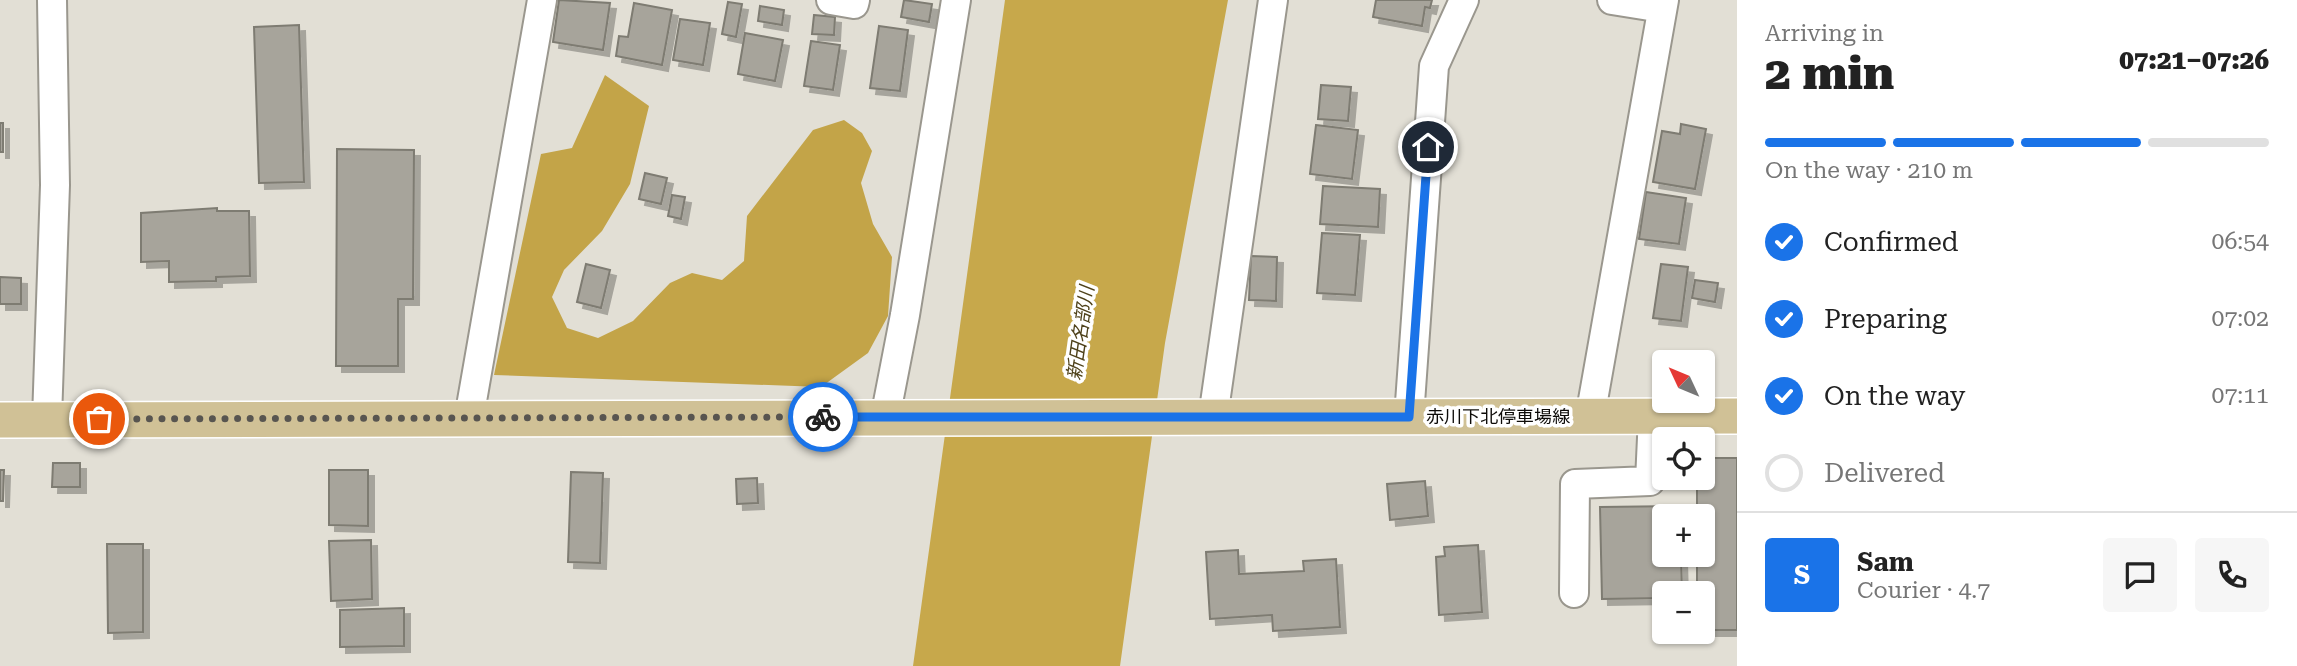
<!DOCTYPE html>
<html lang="en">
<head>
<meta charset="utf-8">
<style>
  body { margin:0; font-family:"Roboto Serif","Noto Sans JP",serif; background:#f6f6f6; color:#222; height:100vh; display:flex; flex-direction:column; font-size:26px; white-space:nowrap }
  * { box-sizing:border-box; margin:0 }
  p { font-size:23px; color:#767676 }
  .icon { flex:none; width:38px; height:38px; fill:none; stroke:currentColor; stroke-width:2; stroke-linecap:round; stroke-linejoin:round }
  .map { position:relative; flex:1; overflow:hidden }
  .details { display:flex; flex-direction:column; background:#fff; width:560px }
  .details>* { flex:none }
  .needle { width:46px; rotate:314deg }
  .tools { position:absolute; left:1652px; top:350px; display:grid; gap:14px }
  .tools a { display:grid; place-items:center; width:63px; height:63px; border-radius:7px; background:#fff; box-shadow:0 2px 5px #0004; font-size:35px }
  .pin { position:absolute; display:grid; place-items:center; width:60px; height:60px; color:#fff; margin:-30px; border:4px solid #fff; border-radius:50%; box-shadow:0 2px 7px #0007 }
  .courier { position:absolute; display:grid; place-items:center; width:70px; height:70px; margin:-35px; border:5px solid #1a73e8; border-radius:50%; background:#fff; color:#222; box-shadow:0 2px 9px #0007 }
  .summary em { font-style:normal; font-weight:800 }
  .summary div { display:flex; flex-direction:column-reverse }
  .summary { display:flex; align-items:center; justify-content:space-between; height:119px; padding:0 28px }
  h1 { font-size:46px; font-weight:800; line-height:52px }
  .bar { display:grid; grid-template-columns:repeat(4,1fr); gap:10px 7px; align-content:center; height:84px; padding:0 28px }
  .bar i { height:9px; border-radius:5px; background:#e0e0e0 }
  .bar .on { background:#1a73e8 }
  .bar p { grid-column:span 4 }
  .line { display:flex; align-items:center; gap:18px; padding:0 28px; border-top:2px solid #e0e0e0 }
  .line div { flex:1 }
  .round { display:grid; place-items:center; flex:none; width:74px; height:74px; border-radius:7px; background:#f6f6f6 }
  ol { padding:0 28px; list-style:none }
  li { display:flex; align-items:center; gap:21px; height:77px }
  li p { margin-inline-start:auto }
  li .icon { padding:7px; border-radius:50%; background:#1a73e8; color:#fff; stroke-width:4 }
  li:last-child { color:#767676 }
  li i { width:38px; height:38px; border:4px solid #e0e0e0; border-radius:50% }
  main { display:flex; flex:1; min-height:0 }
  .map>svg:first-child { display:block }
  .forest { fill:#c3a448 }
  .water { fill:#c7a84b }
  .building { fill:#a7a49b; stroke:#7e7b72; stroke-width:2; filter:url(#shadow) }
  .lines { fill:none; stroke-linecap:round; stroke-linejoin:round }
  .minor-casing { stroke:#9a978e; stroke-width:32 }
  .major-casing { stroke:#fff; stroke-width:38 }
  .minor { stroke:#fff; stroke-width:28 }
  .major { stroke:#d0c196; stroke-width:35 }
  .done { stroke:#585550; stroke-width:7; stroke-dasharray:0 12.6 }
  .route { stroke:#1a73e8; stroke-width:9 }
  .labels { text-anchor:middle; stroke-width:7; stroke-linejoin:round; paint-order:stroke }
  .street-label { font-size:18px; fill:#0d0b08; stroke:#fff }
  .water-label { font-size:19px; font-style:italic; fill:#4f421b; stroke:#fff }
</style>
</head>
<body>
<main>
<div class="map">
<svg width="1737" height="666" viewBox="0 0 1737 666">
  <defs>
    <filter id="shadow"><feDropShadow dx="6" dy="6" stdDeviation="0" flood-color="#0004"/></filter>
  </defs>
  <rect width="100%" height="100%" fill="#e2dfd5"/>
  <polygon class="forest" points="605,75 649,106 630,184 602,231 564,270 552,297 567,328 598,338 633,321 670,283 692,273 722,280 744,261 747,216 813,130 844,120 862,133 872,151 861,183 873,224 892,257 888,316 868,353 821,387 494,375 541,154 572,148"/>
  <polygon class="water" points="1005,0 1228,0 1165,343 1120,666 913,666"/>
  <g class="building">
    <polygon points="559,0 610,3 603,50 553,42"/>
    <polygon points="904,0 932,4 929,22 901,17"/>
    <polygon points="1376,0 1432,0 1430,8 1425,7 1422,26 1373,17"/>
    <polygon points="728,2 742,4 736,37 722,34"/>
    <polygon points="634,3 672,10 662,65 616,56 619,36 628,37"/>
    <polygon points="760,6 784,10 782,25 758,21"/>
    <polygon points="814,15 835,17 834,35 812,34"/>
    <polygon points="680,19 710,23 703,65 673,60"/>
    <polygon points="299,25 304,182 259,183 254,27"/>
    <polygon points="879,26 908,30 900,91 870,88"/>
    <polygon points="745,33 783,40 775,81 738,74"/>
    <polygon points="811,41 840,45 833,90 804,86"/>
    <polygon points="1321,85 1351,87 1348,121 1318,119"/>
    <rect x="0" y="123" width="3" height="29"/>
    <polygon points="1681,124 1706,129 1695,189 1653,182 1662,131 1680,134"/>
    <polygon points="1316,125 1358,130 1352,179 1310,174"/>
    <polygon points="337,149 414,150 413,299 398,299 398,366 336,366"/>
    <polygon points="645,173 667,178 661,204 639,199"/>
    <polygon points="1323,186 1380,189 1378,227 1320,224"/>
    <polygon points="1646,192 1686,198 1679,244 1639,239"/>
    <polygon points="672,195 685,197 681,219 668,216"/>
    <polygon points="217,208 217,211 249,211 250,276 216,277 216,281 169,282 169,261 141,262 141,213"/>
    <polygon points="1322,233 1360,235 1355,295 1317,293"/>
    <polygon points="1251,256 1277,257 1276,301 1249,300"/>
    <polygon points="586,264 610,270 601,308 577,302"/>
    <polygon points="1661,264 1688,267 1681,321 1653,318"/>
    <polygon points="0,277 21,278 21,304 0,304"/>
    <polygon points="1695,280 1718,283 1715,302 1692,298"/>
    <polygon points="1703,458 1737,458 1737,630 1703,630 1703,593 1697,593 1697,555 1703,555 1703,516 1697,516 1697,478 1703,478"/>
    <polygon points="53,463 80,463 80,487 52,487"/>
    <polygon points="0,470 4,470 3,501 0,501"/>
    <polygon points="329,470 368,470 368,526 329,525"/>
    <polygon points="571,472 603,473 600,563 568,562"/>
    <polygon points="757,478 758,503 737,504 736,479"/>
    <polygon points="1425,481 1428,516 1390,520 1387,484"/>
    <polygon points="1680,506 1681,516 1664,516 1664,555 1681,555 1682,593 1664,593 1664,598 1602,599 1600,507"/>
    <polygon points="371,540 372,599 331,601 329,541"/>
    <polygon points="107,544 143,544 143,632 108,633"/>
    <polygon points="1478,545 1482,612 1439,615 1436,557 1445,556 1444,547"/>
    <polygon points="1238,550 1239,574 1304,571 1303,561 1336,559 1340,627 1273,631 1272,615 1210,619 1206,552"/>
    <polygon points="404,608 404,646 340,647 340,610"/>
  </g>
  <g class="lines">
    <defs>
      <g id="minor">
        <polyline points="831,0 854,4 855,0"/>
        <polyline points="1612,0 1662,8"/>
        <polyline points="1213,417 1273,0"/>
        <polyline points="1409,417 1434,66 1464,0"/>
        <polyline points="1590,417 1664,0"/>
        <polyline points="469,418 542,0"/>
        <polyline points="885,418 905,315 956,0"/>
        <polyline points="47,419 55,185 52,0"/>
        <polyline points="1574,593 1575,484 1650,481 1653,416"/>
      </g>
      <polyline id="major" points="0,420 1737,416"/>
    </defs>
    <use href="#minor" class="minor-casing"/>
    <use href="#major" class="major-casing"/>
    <use href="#minor" class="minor"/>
    <use href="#major" class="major"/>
  </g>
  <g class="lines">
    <polyline class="done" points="99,419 823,417"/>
    <polyline class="route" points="823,417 1409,417 1428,147"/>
  </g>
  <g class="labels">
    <g class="street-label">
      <text x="1498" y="423">赤川下北停車場線</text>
    </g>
    <g class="water-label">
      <text transform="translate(1080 333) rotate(-82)" y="7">新田名部川</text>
    </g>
  </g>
</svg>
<div class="tools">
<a><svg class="needle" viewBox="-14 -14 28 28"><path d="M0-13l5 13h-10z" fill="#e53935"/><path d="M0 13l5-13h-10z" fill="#767676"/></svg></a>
<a><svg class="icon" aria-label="locate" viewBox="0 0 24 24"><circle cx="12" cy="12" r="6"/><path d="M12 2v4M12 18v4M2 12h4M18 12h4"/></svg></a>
<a>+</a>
<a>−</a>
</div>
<div class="pin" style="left:99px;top:419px;background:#ea580c"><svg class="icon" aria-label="bag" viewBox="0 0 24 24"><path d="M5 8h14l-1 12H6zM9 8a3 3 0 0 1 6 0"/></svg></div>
<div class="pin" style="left:1428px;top:147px;background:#1f2937"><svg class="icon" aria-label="home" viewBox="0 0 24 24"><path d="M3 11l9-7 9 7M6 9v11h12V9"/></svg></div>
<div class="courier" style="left:823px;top:417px"><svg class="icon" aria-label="bike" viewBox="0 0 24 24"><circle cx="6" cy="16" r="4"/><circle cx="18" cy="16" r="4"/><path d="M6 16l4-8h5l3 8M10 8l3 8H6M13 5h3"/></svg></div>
</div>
<section class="details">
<div class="summary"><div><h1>2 min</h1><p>Arriving in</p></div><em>07:21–07:26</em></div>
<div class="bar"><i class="on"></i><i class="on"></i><i class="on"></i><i></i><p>On the way · 210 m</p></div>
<ol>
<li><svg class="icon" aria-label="check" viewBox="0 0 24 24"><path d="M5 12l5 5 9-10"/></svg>Confirmed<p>06:54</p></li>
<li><svg class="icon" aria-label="check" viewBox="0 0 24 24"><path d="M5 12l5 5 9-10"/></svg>Preparing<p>07:02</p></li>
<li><svg class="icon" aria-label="check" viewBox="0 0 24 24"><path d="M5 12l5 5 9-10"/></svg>On the way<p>07:11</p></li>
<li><i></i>Delivered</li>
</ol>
<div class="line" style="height:126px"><b class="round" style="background:#1a73e8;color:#fff">S</b><div><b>Sam</b><p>Courier · 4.7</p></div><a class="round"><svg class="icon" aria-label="chat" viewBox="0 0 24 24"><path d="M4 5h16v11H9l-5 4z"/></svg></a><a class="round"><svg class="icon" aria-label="phone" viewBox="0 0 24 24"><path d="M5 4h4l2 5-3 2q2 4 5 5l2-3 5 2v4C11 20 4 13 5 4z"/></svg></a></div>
</section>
</main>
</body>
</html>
